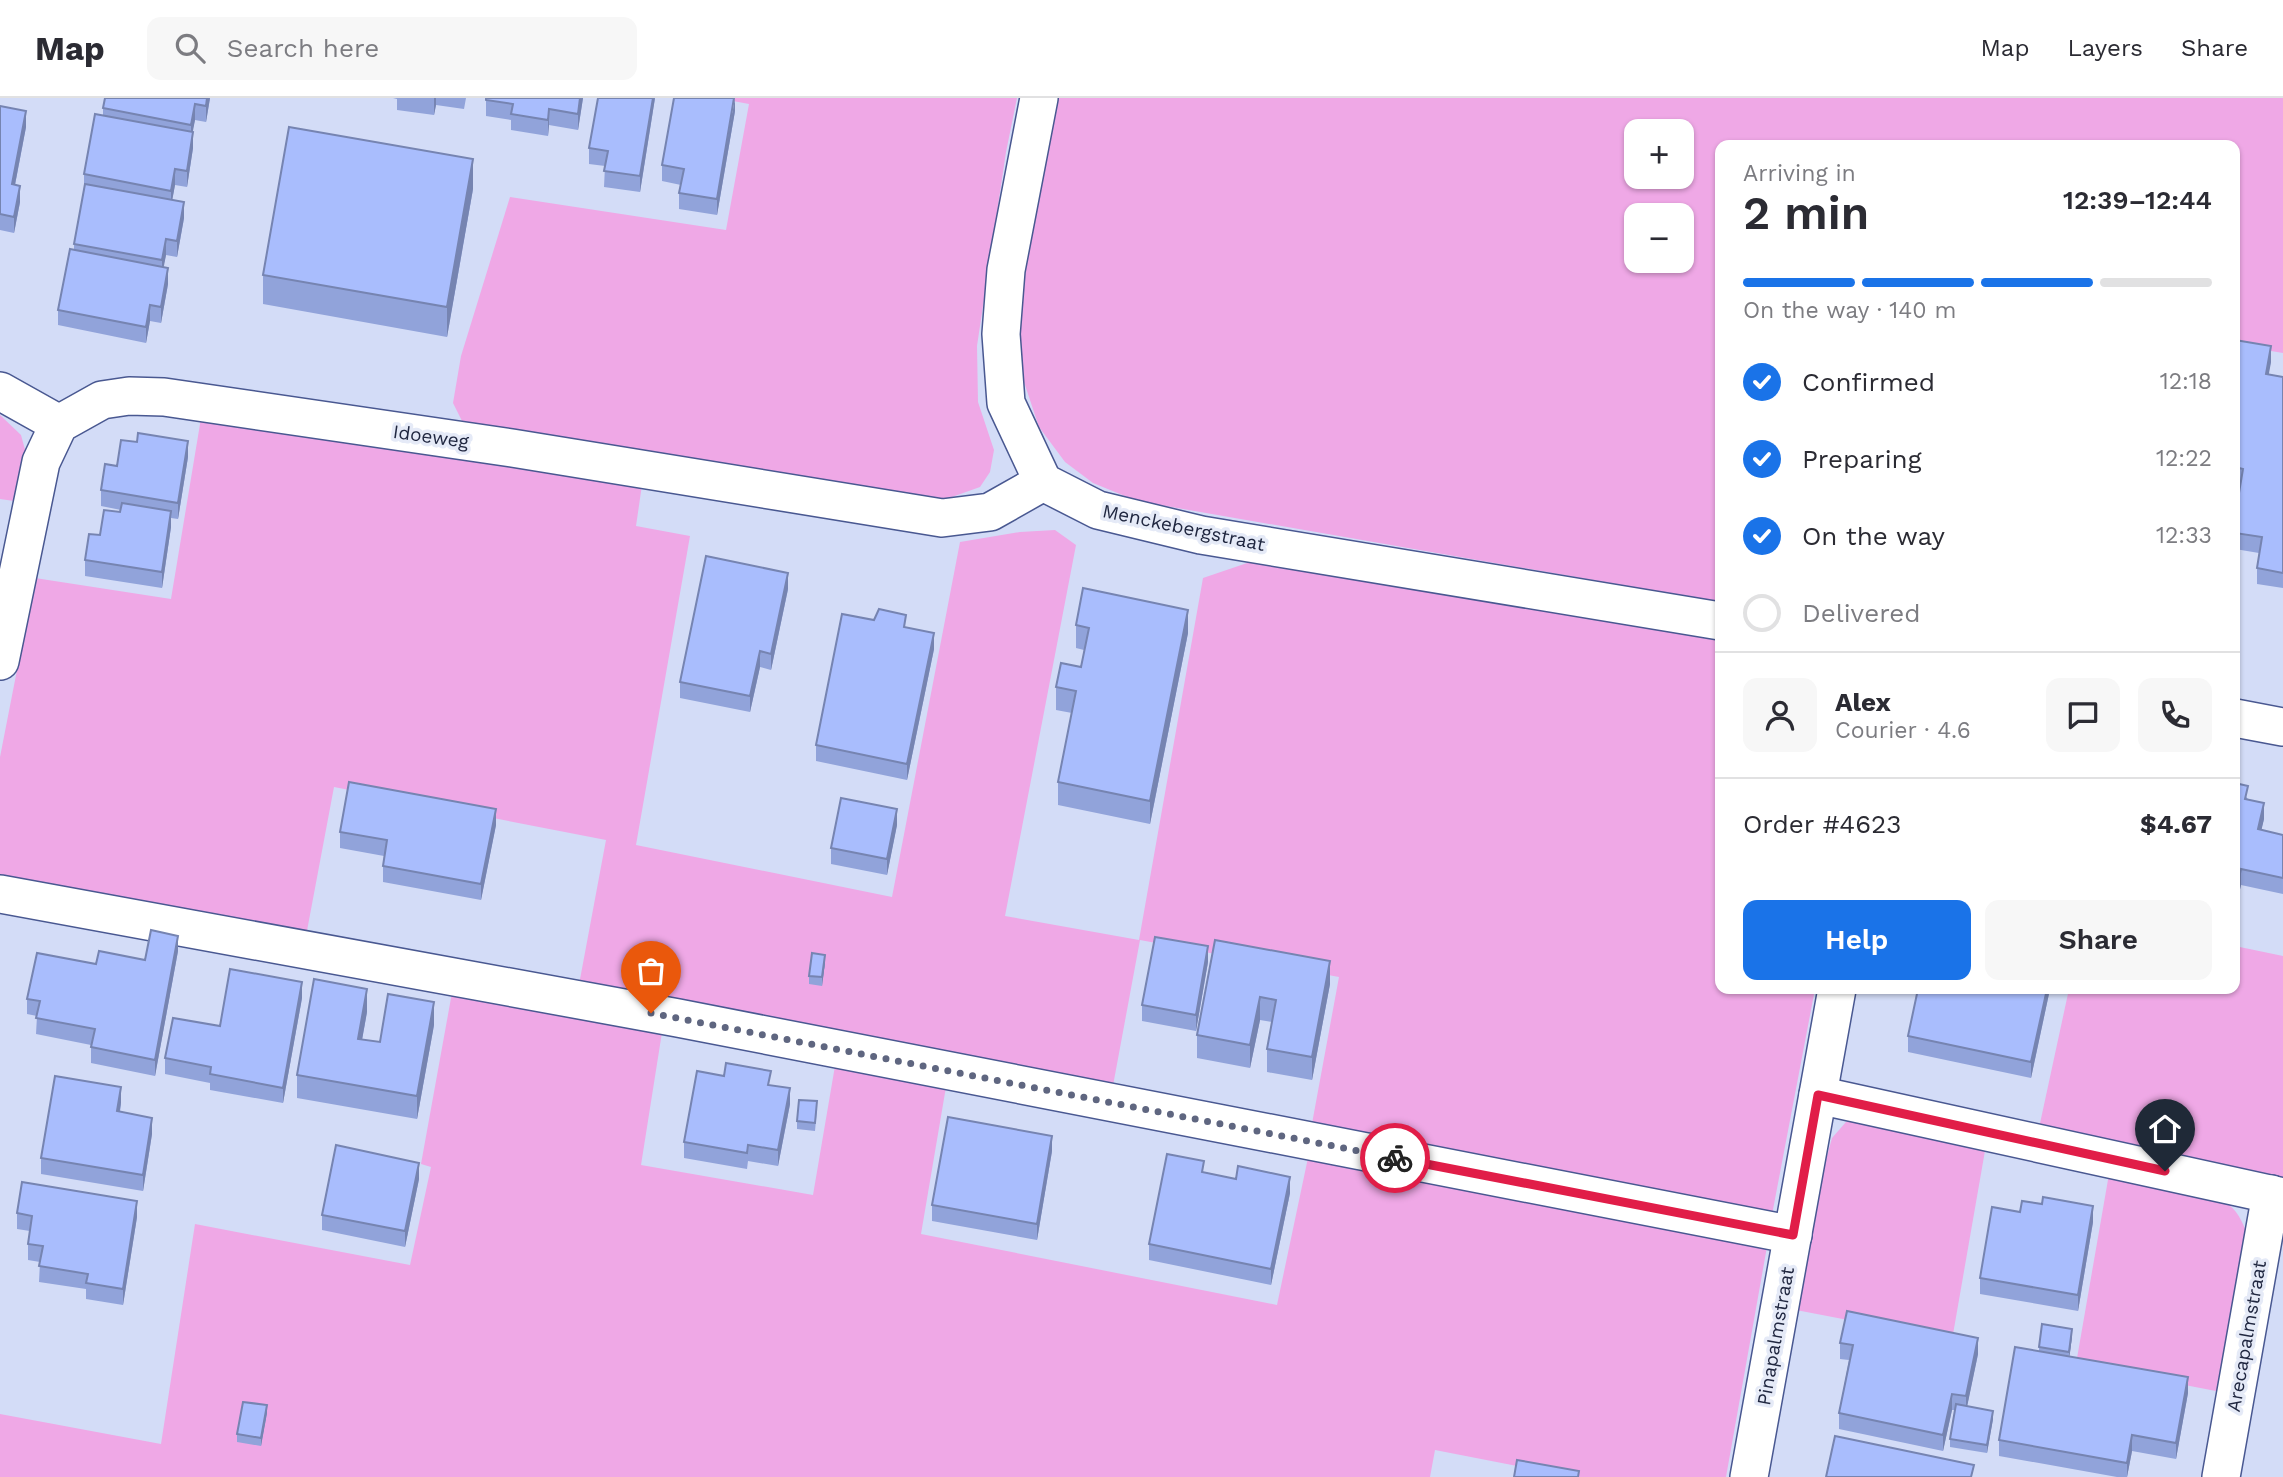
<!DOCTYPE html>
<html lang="en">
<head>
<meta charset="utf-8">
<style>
  body { margin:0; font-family:"Work Sans",sans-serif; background:#f7f7f7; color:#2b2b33; height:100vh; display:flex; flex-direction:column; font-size:26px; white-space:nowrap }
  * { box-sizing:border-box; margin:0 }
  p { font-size:23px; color:#7c7c81 }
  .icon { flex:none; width:38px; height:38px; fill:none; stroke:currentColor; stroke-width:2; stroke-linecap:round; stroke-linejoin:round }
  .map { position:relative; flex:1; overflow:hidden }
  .details { position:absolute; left:1715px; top:42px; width:525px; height:854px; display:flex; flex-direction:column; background:#fff; border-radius:14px; box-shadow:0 2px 5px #0004 }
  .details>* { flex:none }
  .controls { position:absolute; left:1624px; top:21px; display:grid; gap:14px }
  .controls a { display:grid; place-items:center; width:70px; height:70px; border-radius:14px; background:#fff; box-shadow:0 2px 5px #0004; font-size:35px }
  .pin { position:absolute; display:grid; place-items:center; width:60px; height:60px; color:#fff; margin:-72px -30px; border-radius:50% 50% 50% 0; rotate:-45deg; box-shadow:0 0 7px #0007 }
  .pin .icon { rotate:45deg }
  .courier { position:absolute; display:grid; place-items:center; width:70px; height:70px; margin:-35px; border:5px solid #e11d48; border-radius:50%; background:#fff; color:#222; box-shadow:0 2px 9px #0007 }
  .headline em { font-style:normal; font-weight:600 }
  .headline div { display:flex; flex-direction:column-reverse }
  .headline { display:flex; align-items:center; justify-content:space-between; height:119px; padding:0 28px }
  h1 { font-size:46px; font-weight:600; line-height:52px }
  .bar { display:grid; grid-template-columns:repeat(4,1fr); gap:10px 7px; align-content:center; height:84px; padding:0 28px }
  .bar i { height:9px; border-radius:5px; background:#e1e1e2 }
  .bar .active { background:#1a73e8 }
  .bar p { grid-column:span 4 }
  .line { display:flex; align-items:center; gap:18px; padding:0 28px; border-top:2px solid #e1e1e2 }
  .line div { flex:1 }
  .round { display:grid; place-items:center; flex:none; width:74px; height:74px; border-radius:14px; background:#f7f7f7 }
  ol { padding:0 28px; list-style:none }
  li { display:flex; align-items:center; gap:21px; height:77px }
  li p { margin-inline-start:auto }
  li .icon { padding:7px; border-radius:50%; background:#1a73e8; color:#fff; stroke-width:4 }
  li:last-child { color:#7c7c81 }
  li i { width:38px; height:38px; border:4px solid #e1e1e2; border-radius:50% }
  .primary-button { display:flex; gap:14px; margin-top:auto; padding:14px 28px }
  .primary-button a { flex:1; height:80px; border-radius:14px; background:#1a73e8; color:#fff; font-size:28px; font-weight:600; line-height:80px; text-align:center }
  .primary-button a+a { background:#f7f7f7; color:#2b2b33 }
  header { display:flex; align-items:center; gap:42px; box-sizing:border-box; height:98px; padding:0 35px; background:#fff; border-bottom:2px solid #e1e1e2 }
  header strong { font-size:33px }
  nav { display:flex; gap:38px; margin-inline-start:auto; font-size:24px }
  .search { width:490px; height:63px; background:#f7f7f7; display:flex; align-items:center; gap:18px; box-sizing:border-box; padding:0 24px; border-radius:14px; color:#7c7c81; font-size:26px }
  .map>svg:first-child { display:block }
  .green { fill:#efa8e6; fill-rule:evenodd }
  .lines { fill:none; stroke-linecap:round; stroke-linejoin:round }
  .minor-casing { stroke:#495891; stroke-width:40 }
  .minor { stroke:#fff; stroke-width:37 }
  .wall { fill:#91a3da }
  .shaded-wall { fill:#7684b1 }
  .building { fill:#a9bdfd; stroke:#7684b1; stroke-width:2 }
  .done { stroke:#5f6680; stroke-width:7; stroke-dasharray:0 12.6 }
  .route { stroke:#e11d48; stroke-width:9 }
  .labels { text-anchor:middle; stroke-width:7; stroke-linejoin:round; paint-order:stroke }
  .street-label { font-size:19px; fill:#202740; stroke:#e5eaf7 }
</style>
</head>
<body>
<header>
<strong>Map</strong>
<div class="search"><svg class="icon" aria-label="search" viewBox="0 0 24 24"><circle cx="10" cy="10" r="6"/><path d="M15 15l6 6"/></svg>Search here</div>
<nav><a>Map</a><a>Layers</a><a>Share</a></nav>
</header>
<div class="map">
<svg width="2283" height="1379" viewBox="0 0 2283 1379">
  <rect width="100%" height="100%" fill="#d3dcf7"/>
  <g class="green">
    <polygon points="717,0 1017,0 1006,54 977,248 978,304 994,352 990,374 980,389 935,405 465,329 453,305 461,258 510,99 726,132 749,6"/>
    <path d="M 1058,0 L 2283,0 L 2283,255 L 2235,247 L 2235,47 L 1720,47 L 1720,504 L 1137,403 L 1093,385 L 1065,364 L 1039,329 L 1021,275 L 1015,229 L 1023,170 ZM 1636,33 L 1682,33 L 1682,79 L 1636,79 ZM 1636,117 L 1682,117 L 1682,163 L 1636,163 Z"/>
    <polygon points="202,314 642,387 636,428 690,438 636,747 892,799 960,444 1020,434 1055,432 1076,447 1005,818 1139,842 1203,480 1256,462 1720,543 1720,891 1815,891 1771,1122 1311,1031 1339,879 1140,842 1112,993 578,892 606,742 334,689 306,838 0,784 0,659 35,480 171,501"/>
    <polygon points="0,317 21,337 27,359 14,403 0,401"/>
    <polygon points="2235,848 2283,858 2283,1080 2039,1030 2069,891 2235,891"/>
    <polygon points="453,889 663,928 641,1067 813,1097 836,962 947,983 921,1136 1277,1207 1309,1055 1768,1143 1726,1379 1574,1379 1435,1352 1430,1379 0,1379 0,1316 161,1346 195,1126 410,1167 431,1069 421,1066"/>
    <polygon points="1867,1023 1986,1047 1952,1242 1796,1212 1823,1073 1832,1040 1846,1024"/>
    <path d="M 2109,1076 C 2139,1082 2205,1089 2228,1106 C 2240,1115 2245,1130 2250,1144 L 2221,1294 L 2076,1266 Z"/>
  </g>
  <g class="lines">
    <defs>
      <g id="minor">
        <polyline points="1039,0 1006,172 1001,236 1006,305 1043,384 1098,412 1201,437 1720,523"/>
        <polyline points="0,293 59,326"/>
        <polyline points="0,563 41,364 59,326 102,302 129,298 164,299 512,350 942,420 990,414 1043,384"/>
        <polyline points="2235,620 2283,629"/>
        <polyline points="0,796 678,920 1793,1137"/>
        <polyline points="1818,997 2283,1099"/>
        <polyline points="1749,1379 1837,891"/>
        <polyline points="2221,1379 2271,1096"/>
      </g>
    </defs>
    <use href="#minor" class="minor-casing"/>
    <use href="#minor" class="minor"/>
  </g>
  <g class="wall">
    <polygon points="210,0 206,24 195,22 192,34 193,50 187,89 175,87 172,102 184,120 177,159 166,157 163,169 168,186 161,225 150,223 146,245 58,227 58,212 74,152 74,146 84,92 84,76 103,17 103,10"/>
    <polygon points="393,0 466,0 464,11 436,7 434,17 397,12 397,1"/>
    <polygon points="486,0 583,0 578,32 549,27 548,38 511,32 511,22 486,18"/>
    <polygon points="655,0 640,94 604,89 605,68 589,66 589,50"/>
    <polygon points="0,8 26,29 15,87 20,104 14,135 0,132"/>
    <polygon points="735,13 717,117 679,111 679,95 681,87 662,83 662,67"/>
    <polygon points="473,91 447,239 263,206 263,177"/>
    <polygon points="2235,242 2271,264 2268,276 2283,279 2283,490 2257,486 2257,470 2259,455 2235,451 2235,419 2240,386 2235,385"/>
    <polygon points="188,359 178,421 171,420 171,429 162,490 85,478 85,462 100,437 120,414 121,412 101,408 101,392"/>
    <polygon points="788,491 771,572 760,569 750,614 680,600 680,584"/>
    <polygon points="1076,527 1188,535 1150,726 1058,707 1058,684 1072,615 1056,612 1056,589 1081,569 1084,552 1076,550"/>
    <polygon points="906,529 934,551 907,682 816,663 816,647"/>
    <polygon points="2235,685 2264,721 2261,732 2283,737 2283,796 2241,787 2235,813"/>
    <polygon points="496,727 481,802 383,784 383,768 384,758 340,750 340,734"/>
    <polygon points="897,727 887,777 831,766 831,750"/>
    <polygon points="1215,842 1330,886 1312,982 1267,974 1267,951 1272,924 1260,922 1250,970 1197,960 1197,937"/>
    <polygon points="178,853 155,978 91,965 91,947 36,936 37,918 27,916 27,901 96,866 145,862"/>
    <polygon points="1208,864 1196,933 1142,923 1142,907"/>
    <polygon points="825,865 822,888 809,886 809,878"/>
    <polygon points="2050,891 2031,980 1908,954 1908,938"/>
    <polygon points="302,900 283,1005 210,992 210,985 165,976 165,960 220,928"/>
    <polygon points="367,914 362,942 380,944 434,927 417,1021 297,1000 297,977"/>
    <polygon points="771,987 790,1006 778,1068 748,1063 747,1071 684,1060 684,1044"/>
    <polygon points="121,1005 120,1014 152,1036 143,1093 41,1076 41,1060"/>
    <polygon points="817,1011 815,1033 797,1031 797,1023"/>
    <polygon points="1052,1053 1037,1142 932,1123 932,1107"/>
    <polygon points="1204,1074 1290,1095 1271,1187 1149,1162 1149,1146"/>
    <polygon points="419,1081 405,1149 322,1132 322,1117"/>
    <polygon points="2020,1114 2093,1124 2078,1213 1980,1196 1980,1180"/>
    <polygon points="17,1115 137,1119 123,1207 86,1201 86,1191 39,1184 40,1164 28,1162 28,1146 30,1133 17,1131"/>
    <polygon points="2072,1239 2069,1259 2188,1295 2176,1361 2132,1353 2127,1379 2117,1379 1999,1358 1999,1342 2039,1253 2039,1249"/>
    <polygon points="1840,1245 1978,1256 1967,1308 1993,1321 1987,1355 1950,1349 1950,1341 1955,1312 1952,1312 1943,1353 1839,1331 1839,1315 1849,1262 1840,1261"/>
    <polygon points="267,1315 261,1348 237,1344 237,1336"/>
  </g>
  <g class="shaded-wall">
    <polygon points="207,0 210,0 206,24 206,8"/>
    <polygon points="434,0 436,0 436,7 434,17"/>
    <polygon points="580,0 583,0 578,32 578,16"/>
    <polygon points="653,0 655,0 640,94 640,78"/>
    <polygon points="735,0 735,13 717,117 717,101"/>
    <polygon points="195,6 195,22 191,43 191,27"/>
    <polygon points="549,11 549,27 548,38 548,22"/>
    <polygon points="26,13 26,29 12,102 12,86"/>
    <polygon points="193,34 193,50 187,89 187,73"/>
    <polygon points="473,61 473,91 447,239 447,209"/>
    <polygon points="175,71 175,87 171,109 171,93"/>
    <polygon points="20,88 20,104 14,135 14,119"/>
    <polygon points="184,104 184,120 177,159 177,143"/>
    <polygon points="166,141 166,157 162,178 162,162"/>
    <polygon points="168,170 168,186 161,225 161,209"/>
    <polygon points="150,207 150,223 146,245 146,229"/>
    <polygon points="2271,248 2271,264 2266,292 2266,276"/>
    <polygon points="188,343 188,359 178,421 178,405"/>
    <polygon points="171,413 171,429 162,490 162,474"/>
    <polygon points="788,475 788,491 771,572 771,556"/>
    <polygon points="1188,512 1188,535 1150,726 1150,703"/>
    <polygon points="934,535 934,551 907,682 907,666"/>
    <polygon points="760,553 760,569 750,614 750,598"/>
    <polygon points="2264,705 2264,721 2258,747 2258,731"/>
    <polygon points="496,711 496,727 481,802 481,786"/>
    <polygon points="897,711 897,727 887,777 887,761"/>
    <polygon points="2241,771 2241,787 2235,813 2235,797"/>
    <polygon points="178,838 178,853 155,978 155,962"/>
    <polygon points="1208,848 1208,864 1196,933 1196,917"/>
    <polygon points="825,857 825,865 822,888 822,879"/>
    <polygon points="1330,863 1330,886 1312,982 1312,959"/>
    <polygon points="302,884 302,900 283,1005 283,990"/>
    <polygon points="367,891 367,914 358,964 358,941"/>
    <polygon points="2047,891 2050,891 2031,980 2031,964"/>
    <polygon points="1260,899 1260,922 1250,970 1250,947"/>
    <polygon points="434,904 434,927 417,1021 417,998"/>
    <polygon points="121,989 121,1005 117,1029 117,1013"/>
    <polygon points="790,990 790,1006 778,1068 778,1052"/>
    <polygon points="152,1020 152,1036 143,1093 143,1077"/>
    <polygon points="1052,1038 1052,1053 1037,1142 1037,1126"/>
    <polygon points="419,1065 419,1081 405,1149 405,1133"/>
    <polygon points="1290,1079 1290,1095 1271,1187 1271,1171"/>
    <polygon points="137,1103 137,1119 123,1207 123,1191"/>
    <polygon points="2093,1108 2093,1124 2078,1213 2078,1197"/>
    <polygon points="2072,1231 2072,1239 2069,1262 2069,1254"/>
    <polygon points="1978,1240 1978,1256 1966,1314 1966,1298"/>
    <polygon points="2188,1279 2188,1295 2176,1361 2176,1345"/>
    <polygon points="1952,1296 1952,1312 1943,1353 1943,1337"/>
    <polygon points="267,1307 267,1315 261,1348 261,1340"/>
    <polygon points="1993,1313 1993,1321 1987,1355 1987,1347"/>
    <polygon points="2132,1337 2132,1353 2127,1379 2127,1365"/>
  </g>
  <g class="building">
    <polygon points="105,0 207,0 206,8 195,6 191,27 103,10"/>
    <polygon points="486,0 580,0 578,16 549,11 548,22 511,16 513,6 486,2"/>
    <polygon points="598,0 653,0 640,78 604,73 608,53 589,50"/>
    <polygon points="674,0 734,0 717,101 679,95 684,71 662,67"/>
    <polygon points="0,8 26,13 12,86 20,88 14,119 0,116"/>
    <polygon points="95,16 193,34 187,73 175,71 171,93 84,76"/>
    <polygon points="289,29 473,61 447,209 263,177"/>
    <polygon points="85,86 184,104 177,143 166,141 162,162 74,146"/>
    <polygon points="70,151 168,170 161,209 150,207 146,229 58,212"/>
    <polygon points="2235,242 2271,248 2266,276 2283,279 2283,475 2257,470 2262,439 2235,435 2235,419 2243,371 2235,369"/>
    <polygon points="138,335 188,343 178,405 101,392 105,366 117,368 121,342 137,344"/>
    <polygon points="122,405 171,413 162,474 85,462 89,436 100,437 104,412 120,414"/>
    <polygon points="706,458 788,475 771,556 760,553 750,598 680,584"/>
    <polygon points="1083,490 1188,512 1150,703 1058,684 1076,593 1056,589 1061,565 1081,569 1089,530 1076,527"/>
    <polygon points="879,511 906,517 904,529 934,535 907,666 816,647 842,516 874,522"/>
    <polygon points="349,684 496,711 481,786 383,768 387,742 340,734"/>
    <polygon points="2235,685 2248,688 2245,701 2264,705 2258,731 2283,737 2283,780 2241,771 2235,797"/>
    <polygon points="841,700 897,711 887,761 831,750"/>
    <polygon points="151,832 178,838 155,962 91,949 95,931 36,920 40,903 27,901 37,855 96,866 99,853 145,862"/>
    <polygon points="1155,839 1208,848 1196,917 1142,907"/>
    <polygon points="1215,842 1330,863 1312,959 1267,951 1276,902 1260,899 1250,947 1197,937"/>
    <polygon points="812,855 825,857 822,879 809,878"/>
    <polygon points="230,871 302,884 283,990 210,976 211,969 165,960 173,920 220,928"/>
    <polygon points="314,881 367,891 358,941 380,944 388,896 434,904 417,998 297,977"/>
    <polygon points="1918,891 2047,891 2031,964 1908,938"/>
    <polygon points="726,965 771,973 768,987 790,990 778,1052 748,1047 747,1055 684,1044 697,973 724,978"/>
    <polygon points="55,978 121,989 117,1013 152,1020 143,1077 41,1060"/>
    <polygon points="799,1002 817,1003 815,1025 797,1023"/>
    <polygon points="948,1019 1052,1038 1037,1126 932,1107"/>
    <polygon points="336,1047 419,1065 405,1133 322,1117"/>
    <polygon points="1167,1056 1204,1063 1202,1074 1236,1081 1238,1068 1290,1079 1271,1171 1149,1146"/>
    <polygon points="22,1084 137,1103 123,1191 86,1185 88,1176 39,1168 43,1148 28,1146 32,1118 17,1115"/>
    <polygon points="2043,1099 2093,1108 2078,1197 1980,1180 1992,1109 2020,1114 2022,1103 2042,1106"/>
    <polygon points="1847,1213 1978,1240 1966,1298 1952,1296 1943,1337 1839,1315 1853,1247 1840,1245"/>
    <polygon points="2042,1226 2072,1231 2069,1254 2039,1249"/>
    <polygon points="2015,1249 2188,1279 2176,1345 2132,1337 2127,1365 1999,1342"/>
    <polygon points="243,1304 267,1307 261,1340 237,1336"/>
    <polygon points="1956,1306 1993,1313 1987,1347 1950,1341"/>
    <polygon points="1835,1338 1974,1367 1971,1379 1826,1379"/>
    <polygon points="1517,1362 1579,1373 1578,1379 1514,1379"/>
  </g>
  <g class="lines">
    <polyline class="done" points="651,915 1395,1060"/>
    <polyline class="route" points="1395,1060 1793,1137 1818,997 2165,1073"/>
  </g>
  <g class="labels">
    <g class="street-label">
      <text transform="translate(431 338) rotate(8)" y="7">Idoeweg</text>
      <text transform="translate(1184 429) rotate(12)" y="7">Menckebergstraat</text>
      <text transform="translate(1775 1238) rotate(-80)" y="7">Pinapalmstraat</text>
      <text transform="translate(2246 1238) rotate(-80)" y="7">Arecapalmstraat</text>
    </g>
  </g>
</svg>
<div class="controls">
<a>+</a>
<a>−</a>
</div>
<div class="pin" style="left:651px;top:915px;background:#ea580c"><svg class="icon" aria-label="bag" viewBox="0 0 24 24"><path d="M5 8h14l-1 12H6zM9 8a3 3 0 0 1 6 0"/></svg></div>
<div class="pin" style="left:2165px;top:1073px;background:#1f2937"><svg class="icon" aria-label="home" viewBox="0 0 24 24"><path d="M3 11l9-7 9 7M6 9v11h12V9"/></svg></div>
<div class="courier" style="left:1395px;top:1060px"><svg class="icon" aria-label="bike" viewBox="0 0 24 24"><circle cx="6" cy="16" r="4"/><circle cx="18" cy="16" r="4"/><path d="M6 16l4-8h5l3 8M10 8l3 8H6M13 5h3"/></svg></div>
<section class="details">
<div class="headline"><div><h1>2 min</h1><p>Arriving in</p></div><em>12:39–12:44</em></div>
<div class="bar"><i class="active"></i><i class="active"></i><i class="active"></i><i></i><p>On the way · 140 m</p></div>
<ol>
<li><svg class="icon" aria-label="check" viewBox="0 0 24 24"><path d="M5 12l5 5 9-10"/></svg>Confirmed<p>12:18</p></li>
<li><svg class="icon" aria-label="check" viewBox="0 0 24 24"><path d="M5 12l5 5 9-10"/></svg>Preparing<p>12:22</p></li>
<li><svg class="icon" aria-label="check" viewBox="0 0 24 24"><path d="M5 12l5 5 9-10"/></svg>On the way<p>12:33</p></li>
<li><i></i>Delivered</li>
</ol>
<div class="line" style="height:126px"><a class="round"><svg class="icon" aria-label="person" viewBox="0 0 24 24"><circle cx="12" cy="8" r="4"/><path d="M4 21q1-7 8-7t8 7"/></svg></a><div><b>Alex</b><p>Courier · 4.6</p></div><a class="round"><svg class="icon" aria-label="chat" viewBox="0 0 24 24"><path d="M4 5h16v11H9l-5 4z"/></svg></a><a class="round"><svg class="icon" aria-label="phone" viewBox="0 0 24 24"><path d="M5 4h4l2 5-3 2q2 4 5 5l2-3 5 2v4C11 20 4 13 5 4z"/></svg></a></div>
<div class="line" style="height:91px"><div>Order #4623</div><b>$4.67</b></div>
<div class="primary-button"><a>Help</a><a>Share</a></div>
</section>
</div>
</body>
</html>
